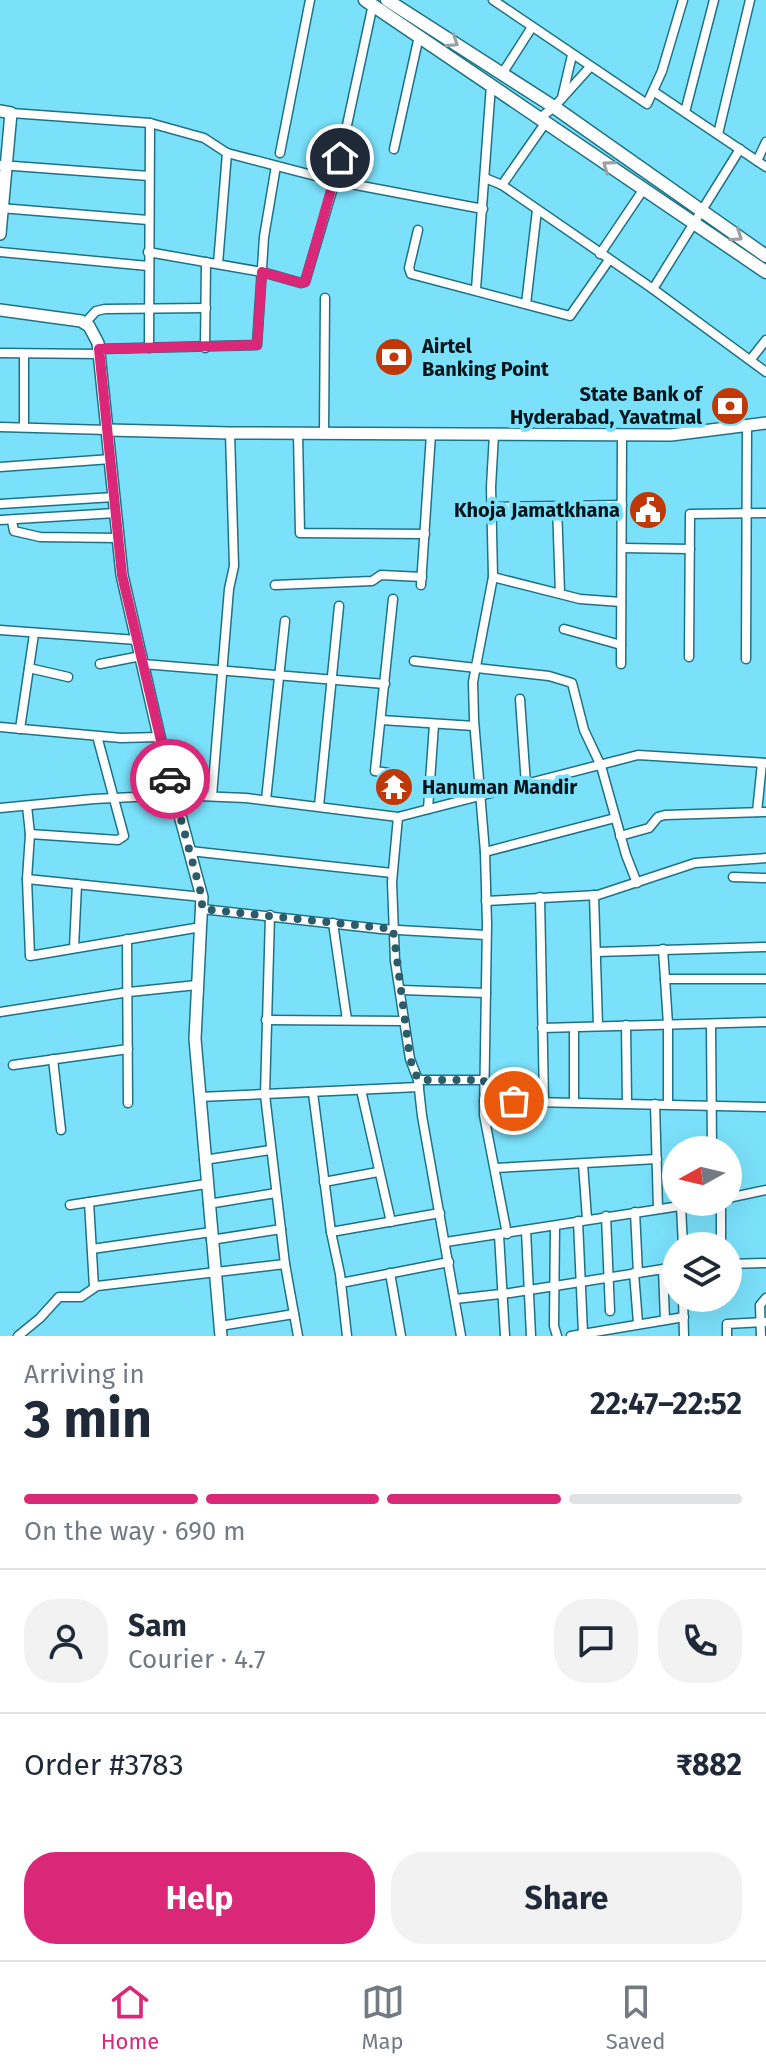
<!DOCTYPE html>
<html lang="en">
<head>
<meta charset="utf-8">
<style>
  body { margin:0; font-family:"Fira Sans",sans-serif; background:#f2f2f3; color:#1f2937; height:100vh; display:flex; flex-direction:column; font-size:30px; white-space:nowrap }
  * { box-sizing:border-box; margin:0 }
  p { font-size:26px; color:#747a83 }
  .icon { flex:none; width:44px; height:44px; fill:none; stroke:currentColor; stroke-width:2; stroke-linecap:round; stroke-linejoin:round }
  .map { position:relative; height:1336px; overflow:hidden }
  .side { display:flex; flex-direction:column; background:#fff; flex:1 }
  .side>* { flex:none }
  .needle { width:52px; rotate:262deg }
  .tools { position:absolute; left:662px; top:1136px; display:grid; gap:16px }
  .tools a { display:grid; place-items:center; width:80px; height:80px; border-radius:50%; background:#fff; box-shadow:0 8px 32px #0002; font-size:40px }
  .pin { position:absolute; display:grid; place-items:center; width:68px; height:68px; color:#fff; margin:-34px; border:4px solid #fff; border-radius:50%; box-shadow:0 2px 8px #0007 }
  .courier { position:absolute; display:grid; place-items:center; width:80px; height:80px; margin:-40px; border:6px solid #db2777; border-radius:50%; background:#fff; color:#222; box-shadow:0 2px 10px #0007 }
  .summary em { font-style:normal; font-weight:700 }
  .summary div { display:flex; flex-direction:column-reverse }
  .summary { display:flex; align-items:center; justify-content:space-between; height:136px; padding:0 24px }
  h1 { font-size:52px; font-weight:700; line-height:60px }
  .bar { display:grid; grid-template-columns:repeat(4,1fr); gap:12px 8px; align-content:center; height:96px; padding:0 24px }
  .bar i { height:10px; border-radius:6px; background:#e0e1e3 }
  .bar .current { background:#db2777 }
  .bar p { grid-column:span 4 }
  .line { display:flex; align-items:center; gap:20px; padding:0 24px; border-top:2px solid #e0e1e3 }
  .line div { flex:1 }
  .round { display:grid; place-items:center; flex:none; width:84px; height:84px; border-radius:32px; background:#f2f2f3 }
  .cta { display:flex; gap:16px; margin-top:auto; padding:16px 24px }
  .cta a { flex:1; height:92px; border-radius:32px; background:#db2777; color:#fff; font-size:32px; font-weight:700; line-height:92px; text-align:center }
  .cta a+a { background:#f2f2f3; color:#1f2937 }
  .tabs { display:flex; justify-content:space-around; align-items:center; height:112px; border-top:2px solid #e0e1e3; background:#fff; font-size:22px; color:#747a83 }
  .tabs a { display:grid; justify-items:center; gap:4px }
  .tabs .current { color:#db2777 }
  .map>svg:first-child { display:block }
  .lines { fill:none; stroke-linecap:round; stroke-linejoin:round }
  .street-casing { stroke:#1e7284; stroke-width:11 }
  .secondary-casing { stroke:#1e7284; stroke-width:14 }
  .primary-casing { stroke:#1e7284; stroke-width:15 }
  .street { stroke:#fff; stroke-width:8 }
  .secondary { stroke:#fff; stroke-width:11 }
  .primary { stroke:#fff; stroke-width:12 }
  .oneway { stroke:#99a1a4 }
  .done { stroke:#2c5c69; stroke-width:8; stroke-dasharray:0 14.4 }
  .route { stroke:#db2777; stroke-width:10 }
  .labels { text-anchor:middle; stroke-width:8; stroke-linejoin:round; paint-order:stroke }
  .poi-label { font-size:20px; font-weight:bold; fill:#01151b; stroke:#7be1fb; text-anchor:start }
</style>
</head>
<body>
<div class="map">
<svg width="766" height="1336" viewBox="0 0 766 1336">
  <rect width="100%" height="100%" fill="#7be1fb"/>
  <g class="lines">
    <defs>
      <g id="street">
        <polyline points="493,0 647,104 662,71 683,0"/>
        <polyline points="502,74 532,27"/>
        <polyline points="653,91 766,167"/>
        <polyline points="562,98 572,55"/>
        <polyline points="685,112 714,0"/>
        <polyline points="11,113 150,123 204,138 227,153 335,181 483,209"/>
        <polyline points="540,118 554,107 590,67"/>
        <polyline points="718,134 750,0"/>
        <polyline points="394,149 419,36"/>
        <polyline points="280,153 310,0"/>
        <polyline points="757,161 766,142"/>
        <polyline points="0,165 149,176"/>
        <polyline points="485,178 502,185 653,289 766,372"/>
        <polyline points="502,185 546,122"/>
        <polyline points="0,208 148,220"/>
        <polyline points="418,230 409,268 411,274 570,316 609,260"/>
        <polyline points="0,252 148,266"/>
        <polyline points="148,252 262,272 301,283 305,282 335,181 373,4"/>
        <polyline points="600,254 643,190"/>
        <polyline points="218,264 227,153"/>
        <polyline points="476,289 491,85"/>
        <polyline points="653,289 740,149"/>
        <polyline points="526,304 537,210"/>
        <polyline points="85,323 96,311 105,309 206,308"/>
        <polyline points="149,348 150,123"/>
        <polyline points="205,348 206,262"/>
        <polyline points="99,349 257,345 264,237 276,166"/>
        <polyline points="0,353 100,354"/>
        <polyline points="24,354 24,427"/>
        <polyline points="751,359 766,340"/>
        <polyline points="0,427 108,430"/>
        <polyline points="298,434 300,533 425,534"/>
        <polyline points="324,434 325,298"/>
        <polyline points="494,434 491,487 493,577 473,682 474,720 485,852 487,924 484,1115 507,1234"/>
        <polyline points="0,467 111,459"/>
        <polyline points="0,504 114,497"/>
        <polyline points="557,506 560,593"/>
        <polyline points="493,507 622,505"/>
        <polyline points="0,520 116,513"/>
        <polyline points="12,521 14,531 40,537 118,538"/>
        <polyline points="622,548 690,549"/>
        <polyline points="493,577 580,599 621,602"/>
        <polyline points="275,585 372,581 381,575 422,577"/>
        <polyline points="421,585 431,434"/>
        <polyline points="393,599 375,771 396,774"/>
        <polyline points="564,629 621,645"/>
        <polyline points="0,630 137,640"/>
        <polyline points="689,657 690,514 766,513"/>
        <polyline points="746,659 747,426"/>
        <polyline points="414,661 549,676 572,683 584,730 601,766 626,855 637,883"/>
        <polyline points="100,664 141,656"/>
        <polyline points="143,664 385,684"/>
        <polyline points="621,664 622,435"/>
        <polyline points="29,668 68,677"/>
        <polyline points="520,699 526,785"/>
        <polyline points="381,720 474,726"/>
        <polyline points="0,727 121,738 160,737"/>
        <polyline points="20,729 34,634"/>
        <polyline points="212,796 229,589 234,566 230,433"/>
        <polyline points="266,800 285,621"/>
        <polyline points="27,806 30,834 27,879 30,956 201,927"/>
        <polyline points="319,806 339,606"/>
        <polyline points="0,808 94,799 175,795 246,798 398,817 638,755 766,763"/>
        <polyline points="428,809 434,725"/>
        <polyline points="757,812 762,763"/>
        <polyline points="398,817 392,882 395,961 410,1059 418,1080 422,1116 461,1336"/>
        <polyline points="30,834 118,840 124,836 97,736"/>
        <polyline points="620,836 649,828 658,817 665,815 766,812"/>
        <polyline points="190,851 392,873"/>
        <polyline points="485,852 615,818"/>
        <polyline points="733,877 766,878"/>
        <polyline points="27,879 202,897"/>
        <polyline points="594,895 598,1026"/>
        <polyline points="540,897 544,1101"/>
        <polyline points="486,901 598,895 695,863 766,858"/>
        <polyline points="202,909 381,929 486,935"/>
        <polyline points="270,915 265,1095 285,1264 298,1336"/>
        <polyline points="333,923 347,1020"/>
        <polyline points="127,939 128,1103"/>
        <polyline points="74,948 77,884"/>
        <polyline points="663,949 668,1024 668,1104"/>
        <polyline points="596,952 766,947"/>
        <polyline points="665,979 766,979"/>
        <polyline points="402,990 486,993"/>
        <polyline points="0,1012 129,992 197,985"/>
        <polyline points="266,1020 404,1021"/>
        <polyline points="711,1024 712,1150"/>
        <polyline points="626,1025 627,1102"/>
        <polyline points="542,1028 766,1022"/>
        <polyline points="53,1059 61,1130"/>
        <polyline points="13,1065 128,1049"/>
        <polyline points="418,1080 484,1080"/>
        <polyline points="361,1090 391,1222"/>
        <polyline points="313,1093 331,1232 340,1274 347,1336"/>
        <polyline points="199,1097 419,1087"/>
        <polyline points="484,1101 766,1107"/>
        <polyline points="574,1101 574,1028"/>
        <polyline points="655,1104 658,1209"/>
        <polyline points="204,1160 270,1150"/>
        <polyline points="583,1164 587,1219"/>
        <polyline points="495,1168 657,1159"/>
        <polyline points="324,1182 378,1172"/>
        <polyline points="728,1198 766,1190"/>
        <polyline points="89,1202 94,1287"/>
        <polyline points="721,1202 721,1246"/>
        <polyline points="208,1204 276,1193"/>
        <polyline points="70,1205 206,1184"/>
        <polyline points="681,1206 683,1246"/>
        <polyline points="635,1212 638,1273"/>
        <polyline points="606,1216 610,1311"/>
        <polyline points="578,1221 583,1333"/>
        <polyline points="555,1226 554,1326 557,1336"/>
        <polyline points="526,1230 531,1336"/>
        <polyline points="331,1232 440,1213"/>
        <polyline points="499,1235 505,1336"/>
        <polyline points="211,1240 281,1229"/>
        <polyline points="446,1242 706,1202"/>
        <polyline points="92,1249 211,1232"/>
        <polyline points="728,1264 766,1263"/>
        <polyline points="663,1269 665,1320"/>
        <polyline points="390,1273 401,1336"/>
        <polyline points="634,1273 638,1323"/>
        <polyline points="341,1283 449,1262"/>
        <polyline points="683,1298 684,1336"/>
        <polyline points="455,1299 510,1293 676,1267"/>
        <polyline points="220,1326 294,1314"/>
        <polyline points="18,1336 40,1318 59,1297 81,1297 97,1286 285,1264"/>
        <polyline points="571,1336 684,1317"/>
        <polyline points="727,1336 727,1324 766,1322"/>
        <polyline points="761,1336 760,1305 766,1298"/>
      </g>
      <g id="secondary">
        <polyline points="0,111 11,113 0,234"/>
        <polyline points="0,310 81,321 89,326 98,343 122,575 162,749 202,897 195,1039 221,1336"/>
        <polyline points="108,430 230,433 671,435 766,423"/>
      </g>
      <g id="primary">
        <polyline points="365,0 766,272"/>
        <polyline points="387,0 554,107 766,256"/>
      </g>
    </defs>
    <use href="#street" class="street-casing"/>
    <use href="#secondary" class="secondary-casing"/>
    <use href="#primary" class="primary-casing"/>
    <use href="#street" class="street"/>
    <use href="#secondary" class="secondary"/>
    <use href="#primary" class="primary"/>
  </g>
  <defs><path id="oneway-chevron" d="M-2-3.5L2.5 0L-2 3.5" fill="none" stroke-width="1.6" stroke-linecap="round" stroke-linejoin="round" transform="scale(2)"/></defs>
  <g class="oneway">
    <use href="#oneway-chevron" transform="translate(453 42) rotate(33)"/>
    <use href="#oneway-chevron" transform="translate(608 166) rotate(-145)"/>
    <use href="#oneway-chevron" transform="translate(737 236) rotate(34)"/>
  </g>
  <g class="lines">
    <polyline class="done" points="170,779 202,897 202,909 393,929 410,1059 418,1080 484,1080 484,1101 514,1101"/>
    <polyline class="route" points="170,779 122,575 99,349 257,345 262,272 301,283 305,282 340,158"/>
  </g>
  <defs>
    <symbol id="bank-disc" viewBox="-11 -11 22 22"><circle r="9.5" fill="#c03806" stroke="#7be1fb"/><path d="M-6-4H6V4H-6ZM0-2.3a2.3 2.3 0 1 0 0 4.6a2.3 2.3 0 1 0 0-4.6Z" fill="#fff"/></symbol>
    <symbol id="civic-disc" viewBox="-11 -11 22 22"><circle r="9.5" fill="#c03806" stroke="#7be1fb"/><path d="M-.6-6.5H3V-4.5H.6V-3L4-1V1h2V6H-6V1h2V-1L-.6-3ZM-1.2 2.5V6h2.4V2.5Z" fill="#fff"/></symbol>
    <symbol id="temple-disc" viewBox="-11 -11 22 22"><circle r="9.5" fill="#c03806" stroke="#7be1fb"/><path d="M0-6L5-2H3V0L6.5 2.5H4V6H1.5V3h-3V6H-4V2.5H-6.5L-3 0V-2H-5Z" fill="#fff"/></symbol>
  </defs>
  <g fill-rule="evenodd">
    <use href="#bank-disc" x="372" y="335" width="44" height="44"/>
    <use href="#bank-disc" x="708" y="384" width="44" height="44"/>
    <use href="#civic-disc" x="626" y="488" width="44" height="44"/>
    <use href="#temple-disc" x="372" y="765" width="44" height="44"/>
  </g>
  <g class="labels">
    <g class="poi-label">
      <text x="422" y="353">Airtel<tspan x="422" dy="23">Banking Point</tspan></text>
      <text x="702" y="401" text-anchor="end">State Bank of<tspan x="702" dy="23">Hyderabad, Yavatmal</tspan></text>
      <text x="620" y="517" text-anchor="end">Khoja Jamatkhana</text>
      <text x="422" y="794">Hanuman Mandir</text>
    </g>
  </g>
</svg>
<div class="tools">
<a><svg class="needle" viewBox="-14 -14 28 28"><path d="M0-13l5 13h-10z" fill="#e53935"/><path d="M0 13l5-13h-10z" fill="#747a83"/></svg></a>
<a><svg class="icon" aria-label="layers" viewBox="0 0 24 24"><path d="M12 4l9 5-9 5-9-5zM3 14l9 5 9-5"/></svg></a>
</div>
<div class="pin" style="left:514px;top:1101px;background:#ea580c"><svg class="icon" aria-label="bag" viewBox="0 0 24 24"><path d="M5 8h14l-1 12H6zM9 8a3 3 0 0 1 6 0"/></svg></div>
<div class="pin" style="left:340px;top:158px;background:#1f2937"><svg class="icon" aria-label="home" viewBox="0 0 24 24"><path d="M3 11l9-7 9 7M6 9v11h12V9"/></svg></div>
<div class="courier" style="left:170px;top:779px"><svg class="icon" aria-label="car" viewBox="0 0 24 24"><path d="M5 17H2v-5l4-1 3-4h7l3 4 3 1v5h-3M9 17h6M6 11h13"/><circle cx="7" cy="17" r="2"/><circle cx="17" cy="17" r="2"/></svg></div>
</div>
<section class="side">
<div class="summary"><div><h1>3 min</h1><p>Arriving in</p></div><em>22:47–22:52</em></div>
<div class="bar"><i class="current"></i><i class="current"></i><i class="current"></i><i></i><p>On the way · 690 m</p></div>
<div class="line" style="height:144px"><a class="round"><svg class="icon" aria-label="person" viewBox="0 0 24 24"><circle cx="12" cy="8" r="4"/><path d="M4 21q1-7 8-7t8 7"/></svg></a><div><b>Sam</b><p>Courier · 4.7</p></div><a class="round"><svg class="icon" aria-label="chat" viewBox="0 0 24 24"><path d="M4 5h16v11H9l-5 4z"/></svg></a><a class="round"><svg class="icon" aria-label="phone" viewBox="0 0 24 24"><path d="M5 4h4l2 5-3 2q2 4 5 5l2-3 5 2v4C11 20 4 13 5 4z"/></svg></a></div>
<div class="line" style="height:104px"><div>Order #3783</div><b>₹882</b></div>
<div class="cta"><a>Help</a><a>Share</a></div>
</section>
<nav class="tabs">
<a class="current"><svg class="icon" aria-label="home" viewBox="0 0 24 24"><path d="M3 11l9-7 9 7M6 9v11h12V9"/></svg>Home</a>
<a><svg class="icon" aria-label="map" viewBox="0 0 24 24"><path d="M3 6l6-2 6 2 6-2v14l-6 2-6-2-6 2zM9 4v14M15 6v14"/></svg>Map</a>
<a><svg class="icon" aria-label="saved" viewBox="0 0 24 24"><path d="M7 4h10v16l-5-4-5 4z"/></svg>Saved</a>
</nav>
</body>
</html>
